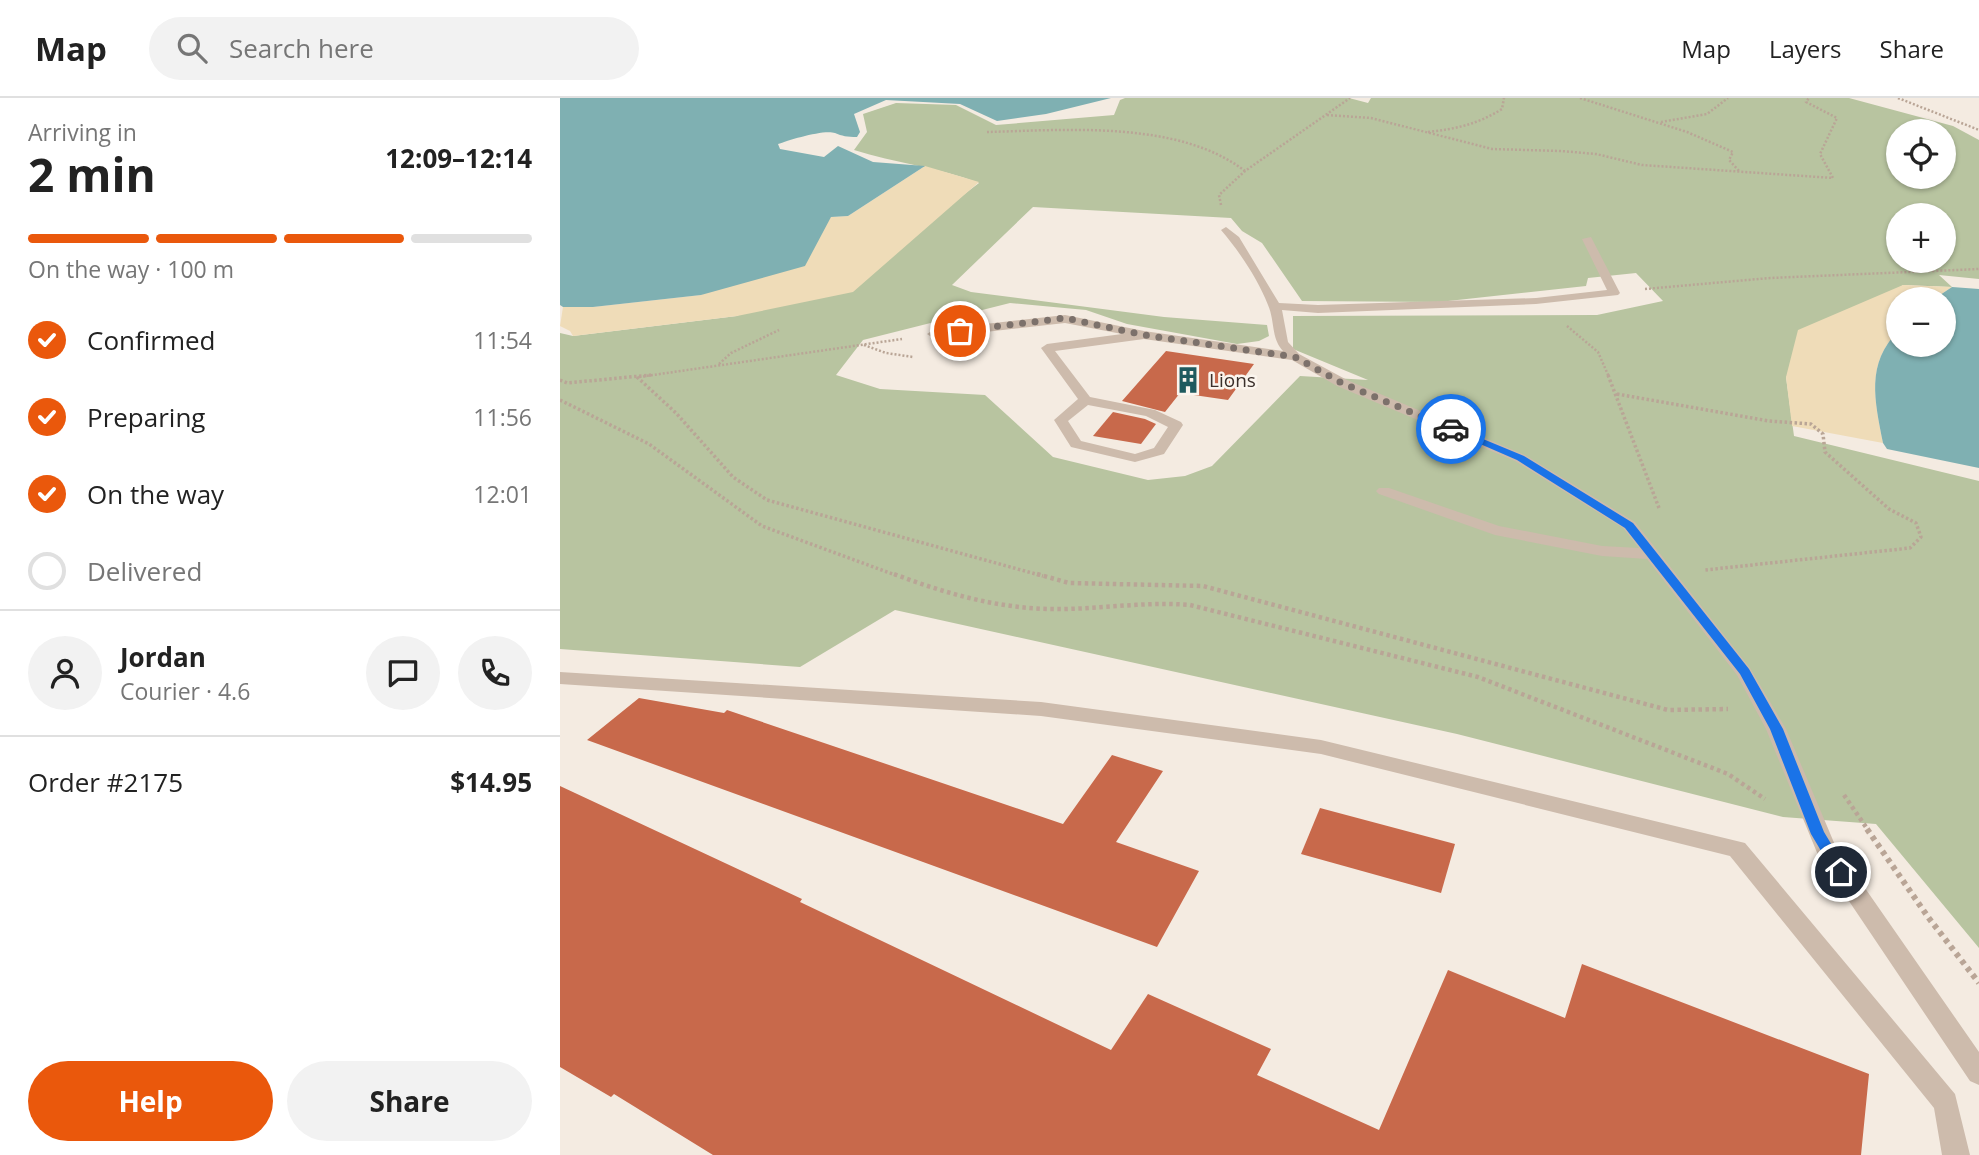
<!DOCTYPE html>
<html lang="en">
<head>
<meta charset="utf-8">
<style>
  body { margin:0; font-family:"Open Sans",sans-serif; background:#f2f2f2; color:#222; height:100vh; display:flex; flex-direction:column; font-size:26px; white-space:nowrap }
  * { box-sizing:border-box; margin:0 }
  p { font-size:23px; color:#767676 }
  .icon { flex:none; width:38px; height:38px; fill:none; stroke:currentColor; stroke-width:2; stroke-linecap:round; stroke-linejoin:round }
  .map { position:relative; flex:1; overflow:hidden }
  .sheet { display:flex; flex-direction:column; background:#fff; width:560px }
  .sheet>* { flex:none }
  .controls { position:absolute; left:1326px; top:21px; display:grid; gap:14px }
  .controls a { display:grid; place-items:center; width:70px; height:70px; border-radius:50%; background:#fff; box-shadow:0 2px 5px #0004; font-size:35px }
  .pin { position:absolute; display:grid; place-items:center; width:60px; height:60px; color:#fff; margin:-30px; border:4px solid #fff; border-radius:50%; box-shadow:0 2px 7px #0007 }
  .courier { position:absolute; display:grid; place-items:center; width:70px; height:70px; margin:-35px; border:5px solid #1a73e8; border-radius:50%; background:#fff; color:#222; box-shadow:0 2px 9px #0007 }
  .head em { font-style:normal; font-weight:700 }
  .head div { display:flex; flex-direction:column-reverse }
  .head { display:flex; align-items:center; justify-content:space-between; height:119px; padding:0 28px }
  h1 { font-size:46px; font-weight:700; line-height:52px }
  .bar { display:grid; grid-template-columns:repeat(4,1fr); gap:10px 7px; align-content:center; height:84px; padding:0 28px }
  .bar i { height:9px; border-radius:5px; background:#e0e0e0 }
  .bar .current { background:#ea580c }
  .bar p { grid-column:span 4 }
  .line { display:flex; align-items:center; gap:18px; padding:0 28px; border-top:2px solid #e0e0e0 }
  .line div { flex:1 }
  .round { display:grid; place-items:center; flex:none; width:74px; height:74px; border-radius:37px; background:#f2f2f2 }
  ol { padding:0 28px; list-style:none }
  li { display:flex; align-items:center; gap:21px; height:77px }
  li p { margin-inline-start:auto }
  li .icon { padding:7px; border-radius:50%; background:#ea580c; color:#fff; stroke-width:4 }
  li:last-child { color:#767676 }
  li i { width:38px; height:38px; border:4px solid #e0e0e0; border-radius:50% }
  .action { display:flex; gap:14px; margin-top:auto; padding:14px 28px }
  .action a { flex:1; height:80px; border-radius:42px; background:#ea580c; color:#fff; font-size:28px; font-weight:700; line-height:80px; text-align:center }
  .action a+a { background:#f2f2f2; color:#222 }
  header { display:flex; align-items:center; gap:42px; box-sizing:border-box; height:98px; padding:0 35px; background:#fff; border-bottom:2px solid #e0e0e0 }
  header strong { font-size:33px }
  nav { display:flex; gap:38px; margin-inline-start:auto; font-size:24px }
  .search { width:490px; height:63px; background:#f2f2f2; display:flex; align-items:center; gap:18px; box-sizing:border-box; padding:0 24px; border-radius:38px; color:#767676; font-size:26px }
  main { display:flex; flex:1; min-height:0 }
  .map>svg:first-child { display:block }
  .green { fill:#b8c4a0; fill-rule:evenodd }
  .sand { fill:#efdcb8 }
  .water { fill:#7fb0b2 }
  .building { fill:#c8694b }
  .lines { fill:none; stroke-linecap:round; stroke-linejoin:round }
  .path-far3 { stroke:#b9a596; stroke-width:2.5; stroke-dasharray:2 2; stroke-linecap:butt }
  .path-far2 { stroke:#b9a596; stroke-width:3.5; stroke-dasharray:2.5 2.5; stroke-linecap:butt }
  .path-far1 { stroke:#b9a596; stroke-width:4.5; stroke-dasharray:3.5 3.5; stroke-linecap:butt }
  .path { stroke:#b9a596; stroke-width:6; stroke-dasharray:4.5 4.5; stroke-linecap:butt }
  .minor { fill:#cdbbac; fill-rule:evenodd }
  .route { fill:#1a73e8 }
  .done { stroke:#7c716b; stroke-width:7; stroke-dasharray:0 12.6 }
  .labels { text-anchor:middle; stroke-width:5; stroke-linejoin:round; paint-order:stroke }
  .far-poi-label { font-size:19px; fill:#3b302b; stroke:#fbf5ee; text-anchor:start }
</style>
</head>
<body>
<header>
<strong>Map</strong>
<div class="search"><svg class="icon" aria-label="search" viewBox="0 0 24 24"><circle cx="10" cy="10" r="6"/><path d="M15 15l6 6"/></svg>Search here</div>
<nav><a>Map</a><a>Layers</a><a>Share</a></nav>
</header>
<main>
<section class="sheet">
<div class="head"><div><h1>2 min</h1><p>Arriving in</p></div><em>12:09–12:14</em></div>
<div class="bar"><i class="current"></i><i class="current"></i><i class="current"></i><i></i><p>On the way · 100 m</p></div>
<ol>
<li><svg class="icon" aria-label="check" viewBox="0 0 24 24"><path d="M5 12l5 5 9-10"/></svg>Confirmed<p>11:54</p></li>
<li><svg class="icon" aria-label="check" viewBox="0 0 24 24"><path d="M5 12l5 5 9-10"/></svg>Preparing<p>11:56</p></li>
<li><svg class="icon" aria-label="check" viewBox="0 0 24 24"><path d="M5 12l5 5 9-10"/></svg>On the way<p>12:01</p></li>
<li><i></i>Delivered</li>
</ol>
<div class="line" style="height:126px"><a class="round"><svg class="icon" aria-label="person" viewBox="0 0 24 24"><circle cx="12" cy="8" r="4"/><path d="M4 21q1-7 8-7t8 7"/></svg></a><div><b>Jordan</b><p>Courier · 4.6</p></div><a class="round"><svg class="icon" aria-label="chat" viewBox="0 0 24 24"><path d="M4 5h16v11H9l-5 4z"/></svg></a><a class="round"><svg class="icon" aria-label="phone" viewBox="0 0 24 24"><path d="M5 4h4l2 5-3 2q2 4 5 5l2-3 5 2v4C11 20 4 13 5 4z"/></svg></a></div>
<div class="line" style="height:91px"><div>Order #2175</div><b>$14.95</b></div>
<div class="action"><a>Help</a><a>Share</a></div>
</section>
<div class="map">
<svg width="1419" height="1057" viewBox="0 0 1419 1057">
  <rect width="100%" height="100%" fill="#f4ebe1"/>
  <path class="green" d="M 565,0 L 789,0 L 808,5 L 811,0 L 1289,0 L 1393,28 L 1419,42 L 1419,181 L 1379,177 L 1392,189 L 1343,187 L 1226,279 L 1234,338 L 1419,383 L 1419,850 L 1316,726 L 1223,719 L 897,636 L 335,512 L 240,569 L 0,551 L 0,235 L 13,238 L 177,218 L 394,104 L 419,85 C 378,69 335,65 294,52 L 307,34 L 303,16 L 336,5 L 396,7 L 436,27 L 554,17 L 560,2 ZM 1339,33 L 1384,33 L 1384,79 L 1339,79 ZM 473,109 L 671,120 L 682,133 L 702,145 L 742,203 L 879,204 L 1026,188 L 1028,180 L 1076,175 L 1103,203 L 1037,217 L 733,218 L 733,251 L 808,282 L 740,278 L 652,368 L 625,378 L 588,382 L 493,359 L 425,297 L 320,291 L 276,277 L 303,242 L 450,205 L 526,212 L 567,226 L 677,246 L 699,243 L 709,238 L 707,227 L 604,219 L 411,194 L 392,187 ZM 1339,117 L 1384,117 L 1384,163 L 1339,163 Z"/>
  <g class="sand">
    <polygon points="365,68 419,84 293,194 177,218 13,238 10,233 0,228 3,209 33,209 141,197 271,119 288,118"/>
    <path d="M 1343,187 L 1392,189 L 1374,201 L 1339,201 L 1339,232 C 1305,266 1315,303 1323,345 L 1232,328 L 1226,279 L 1238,232 Z"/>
  </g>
  <g class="water">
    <path d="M 0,0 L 551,0 L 486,16 L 437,23 L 400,6 L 326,2 L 294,16 L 300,34 L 297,39 C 287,39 282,38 275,35 C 264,31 229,42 218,46 L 220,51 L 264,59 L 278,48 L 313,64 L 365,68 L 288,118 L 271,119 L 245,168 L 141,197 L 33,209 L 3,209 L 0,207 Z"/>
    <path d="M 1392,189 L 1419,191 L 1419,370 L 1327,351 L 1323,345 C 1315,303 1305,266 1339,232 L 1339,247 L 1384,247 L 1384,201 L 1374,201 Z"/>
  </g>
  <g class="building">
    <polygon points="606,253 694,266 668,302 620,295 605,314 562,303"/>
    <polygon points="553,314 585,321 596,326 581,346 533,338"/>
    <polygon points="79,600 164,615 167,612 503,726 552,657 603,673 556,744 639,773 597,849 27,642"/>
    <polygon points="0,688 242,801 240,804 551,952 588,896 711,951 697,977 819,1032 888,872 1005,920 1022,866 1309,976 1301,1057 153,1057 54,996 51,999 0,969"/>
    <polygon points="760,710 895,746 881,795 741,756"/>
  </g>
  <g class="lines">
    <g class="path-far3">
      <polyline points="1020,0 1127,34 1173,54 1169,62 1180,74"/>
      <polyline points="1338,0 1419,32"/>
      <polyline points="767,17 811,20 932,51 1001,53 1036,56 1082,67 1273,80 1260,56 1277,20 1246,4 1249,0"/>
      <polyline points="1101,24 1147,16 1168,0"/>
      <path d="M 427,34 C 507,32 618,22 685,73"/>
      <path d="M 868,34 C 896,31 918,26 942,11 L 944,0"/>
      <polyline points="661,107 659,97 685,73 790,0"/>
      <polyline points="1085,191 1210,180 1419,171"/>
      <polyline points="1007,228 1038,254 1049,279"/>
      <polyline points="304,247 326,255 353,259"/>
      <polyline points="159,266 171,255 219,232"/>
      <polyline points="79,279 342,241"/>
    </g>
    <g class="path-far2">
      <polyline points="1048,277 1099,410"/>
      <polyline points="77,279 116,315 173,379 207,402 483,478"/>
      <polyline points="0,282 7,285 91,277"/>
      <polyline points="1057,296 1209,323 1251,326 1263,336 1265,354 1329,411 1356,425 1361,439 1350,450 1145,472"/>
      <polyline points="0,302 89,346 202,428 338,478"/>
    </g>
    <g class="path-far1">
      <path d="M 334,476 C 384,495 436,510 490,511 C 537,512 583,503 630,507 L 918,579 L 1168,676 L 1205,701"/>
      <polyline points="477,476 509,485 643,488 1108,612 1168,611"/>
      <polyline points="1284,697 1308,732"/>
    </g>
    <polyline class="path" points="1307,731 1368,819 1419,885"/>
    <g class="minor">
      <path d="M 666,129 L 679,139 L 719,205 L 758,207 L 976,200 L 1047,192 L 1022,141 L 1031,139 L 1060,195 L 1058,197 L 976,206 L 758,215 L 722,212 L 728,244 L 739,256 L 787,282 L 965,357 L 1075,424 L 1190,570 L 1226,631 L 1275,747 L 1419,954 L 1419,987 L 1410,983 L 1258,757 L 1206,631 L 1177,577 L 1087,461 L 1042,458 L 935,437 L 819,396 L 816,393 L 819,390 L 829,390 L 939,428 L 1042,448 L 1079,450 L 1063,430 L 955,363 L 777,288 L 732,262 L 584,241 L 495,253 L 530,299 L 595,312 L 621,324 L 623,327 L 604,356 L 575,364 L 511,349 L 494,322 L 518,301 L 481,250 L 487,246 L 562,236 L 505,225 L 373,240 L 367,236 L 373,232 L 505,217 L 584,233 L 723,253 C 711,240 715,223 708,207 C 698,181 679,153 661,132 ZM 528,307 L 586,318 L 608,329 L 594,350 L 575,356 L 521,343 L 508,323 Z"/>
      <polygon points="0,574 481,604 761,642 1185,745 1395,996 1410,1057 1382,1057 1374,1010 1170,758 761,656 481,618 0,586"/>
    </g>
  </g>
  <polygon class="route" points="888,329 894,329 964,358 1073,425 1189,571 1223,631 1264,734 1288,774 1286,778 1276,778 1251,736 1210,631 1180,576 1065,430 957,362 888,332"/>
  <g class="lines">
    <polyline class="done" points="400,233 505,220 584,237 735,259 782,285 891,331"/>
  </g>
  <defs>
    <symbol id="building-bare" viewBox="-9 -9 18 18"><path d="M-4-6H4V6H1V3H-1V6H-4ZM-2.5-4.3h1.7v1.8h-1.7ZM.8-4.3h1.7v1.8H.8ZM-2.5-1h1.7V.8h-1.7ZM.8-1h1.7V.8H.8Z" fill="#1f5a5e" stroke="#fbf5ee" stroke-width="2.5" paint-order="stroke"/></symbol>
  </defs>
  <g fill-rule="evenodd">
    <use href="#building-bare" x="609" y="263" width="38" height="38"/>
  </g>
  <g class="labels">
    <g class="far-poi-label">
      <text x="649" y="289">Lions</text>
    </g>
  </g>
</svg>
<div class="controls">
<a><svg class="icon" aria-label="locate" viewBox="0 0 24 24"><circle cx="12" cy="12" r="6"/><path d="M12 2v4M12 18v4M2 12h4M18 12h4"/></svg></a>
<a>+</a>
<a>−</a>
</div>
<div class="pin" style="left:400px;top:233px;background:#ea580c"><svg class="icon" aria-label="bag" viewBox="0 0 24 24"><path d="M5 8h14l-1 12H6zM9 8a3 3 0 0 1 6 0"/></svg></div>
<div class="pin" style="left:1281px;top:774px;background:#1f2937"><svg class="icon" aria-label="home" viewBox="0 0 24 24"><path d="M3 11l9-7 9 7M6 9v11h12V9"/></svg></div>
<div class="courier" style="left:891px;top:331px"><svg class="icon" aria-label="car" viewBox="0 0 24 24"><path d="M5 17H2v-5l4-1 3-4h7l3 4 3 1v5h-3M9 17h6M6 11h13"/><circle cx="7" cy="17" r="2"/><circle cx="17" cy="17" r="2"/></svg></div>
</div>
</main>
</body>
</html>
